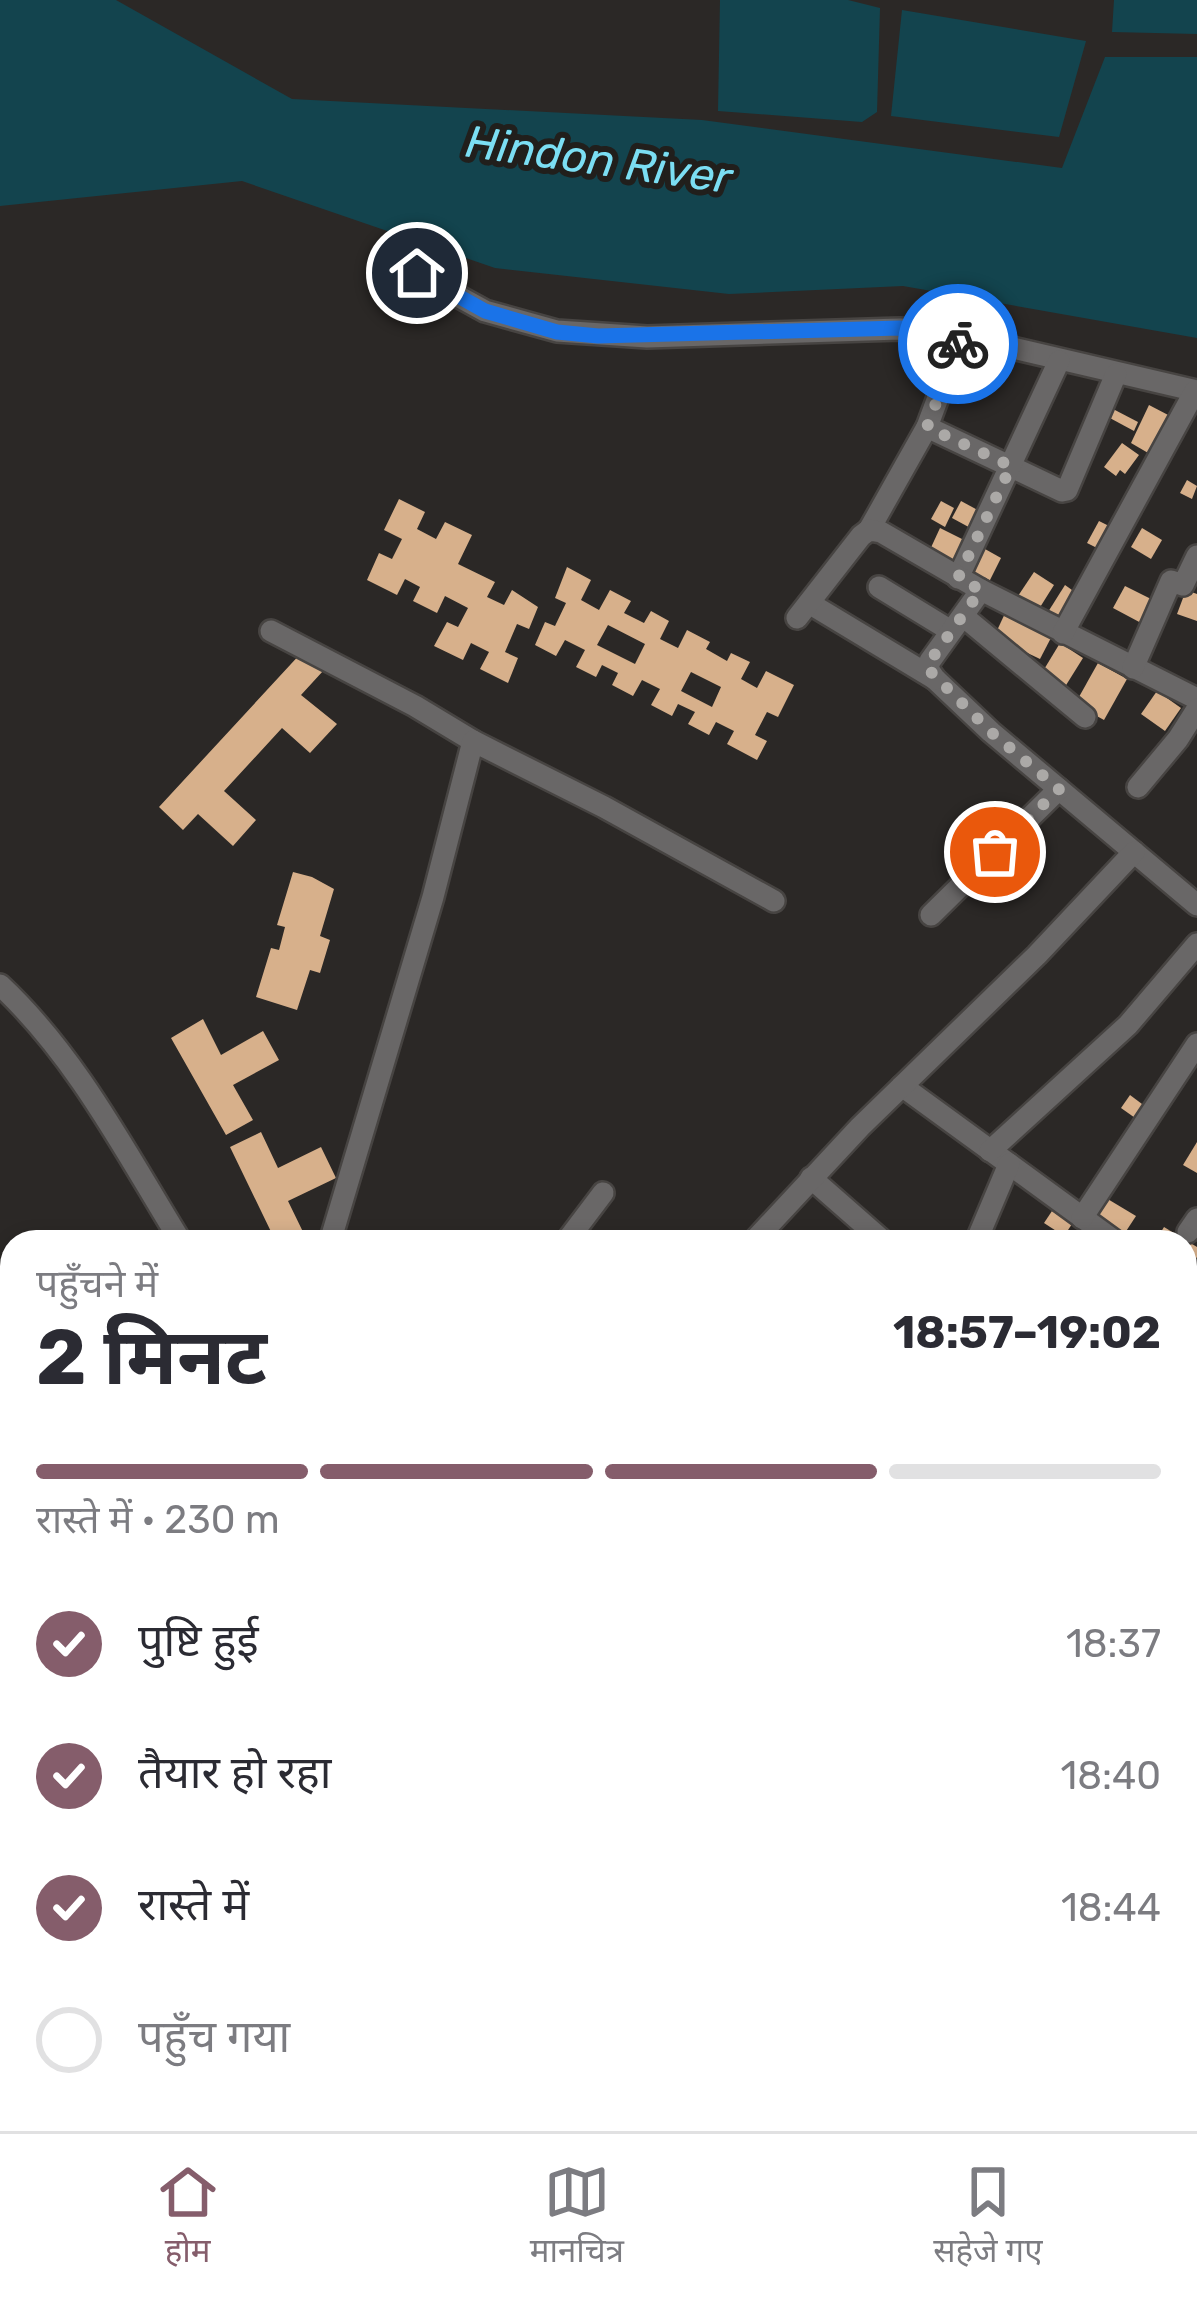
<!DOCTYPE html>
<html lang="hi">
<head>
<meta charset="utf-8">
<style>
  body { margin:0; font-family:Rubik,"Noto Sans Devanagari",sans-serif; background:#f2f2f3; color:#2b2b33; height:100vh; display:flex; flex-direction:column; font-size:45px; white-space:nowrap }
  * { box-sizing:border-box; margin:0 }
  p { font-size:39px; color:#7c7c81 }
  .icon { flex:none; width:66px; height:66px; fill:none; stroke:currentColor; stroke-width:2; stroke-linecap:round; stroke-linejoin:round }
  .map { position:relative; flex:1; overflow:hidden }
  .drawer { position:absolute; left:0px; top:1230px; width:1197px; height:903px; display:flex; flex-direction:column; background:#fff; border-radius:36px 36px 0 0; box-shadow:0 6px 18px #0003 }
  .drawer>* { flex:none }
  .pin { position:absolute; display:grid; place-items:center; width:102px; height:102px; color:#fff; margin:-51px; border:6px solid #fff; border-radius:50%; box-shadow:0 3px 12px #0007 }
  .courier { position:absolute; display:grid; place-items:center; width:120px; height:120px; margin:-60px; border:9px solid #1a73e8; border-radius:50%; background:#fff; color:#222; box-shadow:0 3px 15px #0007 }
  .overview em { font-style:normal; font-weight:700 }
  .overview div { display:flex; flex-direction:column-reverse }
  .overview { display:flex; align-items:center; justify-content:space-between; height:204px; padding:0 36px }
  h1 { font-size:78px; font-weight:700; line-height:90px }
  .bar { display:grid; grid-template-columns:repeat(4,1fr); gap:18px 12px; align-content:center; height:144px; padding:0 36px }
  .bar i { height:15px; border-radius:9px; background:#e1e1e2 }
  .bar .selected { background:#855d6b }
  .bar p { grid-column:span 4 }
  ol { padding:0 36px; list-style:none }
  li { display:flex; align-items:center; gap:36px; height:132px }
  li p { margin-inline-start:auto }
  li .icon { padding:12px; border-radius:50%; background:#855d6b; color:#fff; stroke-width:4 }
  li:last-child { color:#7c7c81 }
  li i { width:66px; height:66px; border:6px solid #e1e1e2; border-radius:50% }
  .tab-bar { display:flex; justify-content:space-around; align-items:center; height:168px; border-top:3px solid #e1e1e2; background:#fff; font-size:33px; color:#7c7c81 }
  .tab-bar a { display:grid; justify-items:center; gap:6px }
  .tab-bar .selected { color:#855d6b }
  .map>svg:first-child { display:block }
  .water { fill:#13444e }
  .building { fill:#d7b08b; fill-rule:evenodd }
  .lines { fill:none; stroke-linecap:round; stroke-linejoin:round }
  .minor-casing { stroke:#474442; stroke-width:26 }
  .highway-casing { stroke:#474442; stroke-width:38 }
  .minor { stroke:#696767; stroke-width:21 }
  .highway { stroke:#c2bdbd; stroke-width:33 }
  .rail-casing { stroke:#dcdbd9; stroke-width:9 }
  .rail { stroke:#211f1c; stroke-width:4.5; stroke-dasharray:14; stroke-linecap:butt }
  .done { stroke:#aba9a7; stroke-width:12; stroke-dasharray:0 21.6 }
  .route { stroke:#1a73e8; stroke-width:15 }
  .labels { text-anchor:middle; stroke-width:12; stroke-linejoin:round; paint-order:stroke }
  .water-label { font-size:45px; font-style:italic; fill:#7bdef3; stroke:#211f1c }
</style>
</head>
<body>
<div class="map">
<svg width="1197" height="2131" viewBox="0 0 1197 2131">
  <rect width="100%" height="100%" fill="#2b2826"/>
  <g class="water">
    <polygon points="0,0 116,0 292,99 702,120 1062,168 1105,57 1197,57 1197,338 903,286 729,294 495,268 242,181 0,206"/>
    <polygon points="720,0 848,0 880,8 877,112 862,122 718,111"/>
    <polygon points="1114,0 1197,0 1197,34 1112,32"/>
    <polygon points="902,10 1086,41 1059,137 891,116"/>
  </g>
  <g class="building">
    <polygon points="1149,405 1172,417 1155,457 1131,443"/>
    <polygon points="1113,409 1138,422 1134,431 1108,417"/>
    <polygon points="1122,443 1139,455 1125,474 1120,470 1116,476 1104,467"/>
    <polygon points="1187,480 1197,486 1192,499 1180,493"/>
    <polygon points="399,499 425,512 417,529 436,539 445,522 472,535 458,564 495,582 487,597 504,605 512,590 538,607 529,629 517,624 505,652 518,658 508,683 480,669 489,652 471,643 463,660 434,646 447,622 458,627 468,608 445,596 437,613 413,601 420,587 405,579 397,595 367,580 379,553 392,559 402,539 384,530"/>
    <polygon points="941,501 954,508 945,527 931,519"/>
    <polygon points="961,501 985,514 976,531 952,518"/>
    <polygon points="1099,521 1113,528 1101,550 1087,543"/>
    <polygon points="940,528 970,543 957,569 928,554"/>
    <polygon points="1142,528 1162,540 1151,559 1131,547"/>
    <polygon points="985,549 1001,558 988,584 972,575"/>
    <path d="M 567,567 L 591,580 L 581,600 L 599,610 L 610,590 L 631,601 L 624,613 L 644,623 L 651,611 L 669,621 L 660,639 L 678,648 L 687,630 L 710,642 L 706,649 L 727,661 L 731,653 L 750,662 L 741,679 L 757,688 L 766,671 L 794,685 L 778,717 L 767,712 L 755,735 L 767,741 L 757,760 L 727,744 L 734,731 L 716,722 L 709,735 L 688,724 L 695,712 L 678,704 L 672,716 L 651,705 L 660,689 L 642,680 L 633,696 L 612,685 L 618,673 L 602,665 L 596,677 L 576,667 L 585,650 L 565,640 L 556,656 L 535,645 L 545,622 L 555,626 L 566,603 L 555,598 ZM 608,625 L 645,644 L 635,664 L 597,645 ZM 691,672 L 721,687 L 712,707 L 681,691 Z"/>
    <polygon points="1034,572 1054,585 1037,612 1016,599"/>
    <polygon points="1065,585 1079,595 1062,621 1048,612"/>
    <polygon points="1125,586 1155,601 1143,624 1113,608"/>
    <polygon points="1186,590 1197,594 1197,621 1177,614"/>
    <polygon points="1007,609 1054,632 1040,659 994,637"/>
    <polygon points="1060,643 1083,658 1063,690 1040,676"/>
    <polygon points="303,651 323,671 301,695 337,724 310,753 282,728 224,791 256,820 233,846 198,814 183,830 159,807"/>
    <polygon points="1098,663 1127,679 1104,720 1075,704"/>
    <polygon points="1157,691 1181,708 1165,731 1141,714"/>
    <polygon points="293,872 312,877 334,889 320,936 330,940 320,973 310,970 297,1010 256,997 271,948 279,950 285,927 277,925"/>
    <polygon points="203,1019 221,1055 263,1031 279,1060 233,1085 253,1120 226,1135 171,1038"/>
    <polygon points="1130,1095 1146,1107 1138,1120 1121,1108"/>
    <polygon points="261,1132 278,1168 321,1147 336,1178 288,1201 305,1236 291,1242 276,1242 230,1147"/>
    <polygon points="1197,1142 1197,1173 1183,1165"/>
    <polygon points="1106,1198 1136,1216 1119,1242 1090,1223"/>
    <polygon points="1052,1211 1072,1224 1064,1236 1044,1223"/>
    <polygon points="1164,1227 1197,1247 1197,1257 1185,1277 1185,1242 1155,1242"/>
    <polygon points="1185,1317 1194,1330 1197,1327 1197,1341 1191,1348 1195,1351 1185,1362"/>
    <polygon points="1185,1387 1192,1393 1189,1397 1194,1402 1197,1399 1197,1429 1185,1426"/>
    <polygon points="1188,1563 1197,1574 1185,1591 1185,1568"/>
    <polygon points="0,1849 12,1856 12,1872 0,1866"/>
    <polygon points="683,2121 765,2121 759,2131 701,2131"/>
    <polygon points="771,2121 843,2121 839,2131 767,2131"/>
  </g>
  <g class="lines">
    <defs>
      <g id="minor">
        <polyline points="383,255 485,311 557,331 647,337 900,329 961,336 1197,391"/>
        <polyline points="927,427 1062,491 1067,490 1116,374"/>
        <polyline points="869,530 927,427 961,336"/>
        <polyline points="958,578 1059,361"/>
        <polyline points="879,587 951,631"/>
        <polyline points="981,590 930,661 928,669 935,679 991,732 1197,905"/>
        <polyline points="809,603 935,679"/>
        <polyline points="963,616 1085,717"/>
        <polyline points="797,618 861,536 869,530 881,532 981,590 1197,699"/>
        <polyline points="271,631 415,706 473,741"/>
        <polyline points="1063,633 1195,391"/>
        <polyline points="1133,668 1171,581 1183,585 1197,556"/>
        <polyline points="1138,787 1178,739 1197,709"/>
        <polyline points="931,915 1059,789"/>
        <path d="M 0,985 C 77,1057 126,1153 181,1242"/>
        <polyline points="902,1086 1116,1242"/>
        <polyline points="990,1151 1128,1025 1197,944"/>
        <polyline points="811,1178 884,1242"/>
        <polyline points="1082,1218 1197,1044"/>
        <polyline points="1188,1232 1197,1219"/>
        <polyline points="330,1242 433,897 473,741 604,807 774,901"/>
        <polyline points="566,1242 603,1193"/>
        <polyline points="753,1242 860,1127 1037,955 1134,852"/>
        <polyline points="976,1242 1009,1164"/>
        <polyline points="1185,1283 1197,1290"/>
        <polyline points="1185,1367 1197,1376"/>
        <polyline points="1185,1464 1197,1450"/>
        <polyline points="1185,1654 1197,1662"/>
        <polyline points="0,1810 12,1785"/>
        <polyline points="0,1881 12,1887"/>
        <polyline points="0,1912 12,1919"/>
        <polyline points="0,1978 12,1985"/>
        <polyline points="0,2106 12,2083"/>
        <polyline points="93,2121 105,2131"/>
        <polyline points="629,2121 647,2131"/>
        <polyline points="357,2131 363,2121"/>
        <polyline points="468,2131 473,2121"/>
        <polyline points="579,2131 585,2121"/>
        <polyline points="1011,2131 1011,2121"/>
      </g>
      <g id="highway">
        <polyline points="0,1586 12,1590"/>
        <polyline points="0,1647 12,1650"/>
        <polyline points="1185,1945 1197,1948"/>
        <polyline points="1185,2005 1197,2009"/>
      </g>
    </defs>
    <use href="#minor" class="minor-casing"/>
    <use href="#highway" class="highway-casing"/>
    <use href="#minor" class="minor"/>
    <use href="#highway" class="highway"/>
    <defs>
      <g id="rail">
        <polyline points="0,1600 12,1603"/>
        <polyline points="1185,1955 1197,1958"/>
      </g>
    </defs>
    <use href="#rail" class="rail-casing"/>
    <use href="#rail" class="rail"/>
  </g>
  <g class="lines">
    <polyline class="done" points="958,344 927,427 1011,466 958,578 981,590 930,661 928,669 991,732 1059,789 995,852"/>
    <polyline class="route" points="417,273 485,311 557,332 598,336 900,328 961,336 958,344"/>
  </g>
  <g class="labels">
    <g class="water-label">
      <text transform="translate(599 159) rotate(8)" y="16">Hindon River</text>
    </g>
  </g>
</svg>
<div class="pin" style="left:995px;top:852px;background:#ea580c"><svg class="icon" aria-label="bag" viewBox="0 0 24 24"><path d="M5 8h14l-1 12H6zM9 8a3 3 0 0 1 6 0"/></svg></div>
<div class="pin" style="left:417px;top:273px;background:#1f2937"><svg class="icon" aria-label="home" viewBox="0 0 24 24"><path d="M3 11l9-7 9 7M6 9v11h12V9"/></svg></div>
<div class="courier" style="left:958px;top:344px"><svg class="icon" aria-label="bike" viewBox="0 0 24 24"><circle cx="6" cy="16" r="4"/><circle cx="18" cy="16" r="4"/><path d="M6 16l4-8h5l3 8M10 8l3 8H6M13 5h3"/></svg></div>
<section class="drawer">
<div class="overview"><div><h1>2 मिनट</h1><p>पहुँचने में</p></div><em>18:57–19:02</em></div>
<div class="bar"><i class="selected"></i><i class="selected"></i><i class="selected"></i><i></i><p>रास्ते में · 230 m</p></div>
<ol>
<li><svg class="icon" aria-label="check" viewBox="0 0 24 24"><path d="M5 12l5 5 9-10"/></svg>पुष्टि हुई<p>18:37</p></li>
<li><svg class="icon" aria-label="check" viewBox="0 0 24 24"><path d="M5 12l5 5 9-10"/></svg>तैयार हो रहा<p>18:40</p></li>
<li><svg class="icon" aria-label="check" viewBox="0 0 24 24"><path d="M5 12l5 5 9-10"/></svg>रास्ते में<p>18:44</p></li>
<li><i></i>पहुँच गया</li>
</ol>
</section>
</div>
<nav class="tab-bar">
<a class="selected"><svg class="icon" aria-label="home" viewBox="0 0 24 24"><path d="M3 11l9-7 9 7M6 9v11h12V9"/></svg>होम</a>
<a><svg class="icon" aria-label="map" viewBox="0 0 24 24"><path d="M3 6l6-2 6 2 6-2v14l-6 2-6-2-6 2zM9 4v14M15 6v14"/></svg>मानचित्र</a>
<a><svg class="icon" aria-label="saved" viewBox="0 0 24 24"><path d="M7 4h10v16l-5-4-5 4z"/></svg>सहेजे गए</a>
</nav>
</body>
</html>
